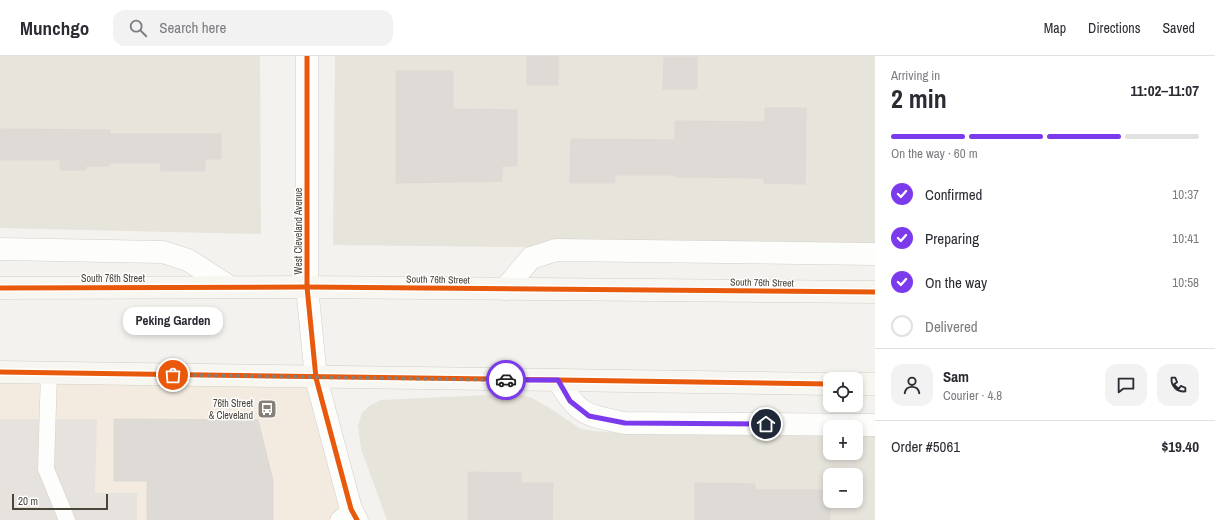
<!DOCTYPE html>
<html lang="en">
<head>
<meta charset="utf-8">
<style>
  body { margin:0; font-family:"Archivo Narrow",sans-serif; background:#f2f2f3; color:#2b2b33; height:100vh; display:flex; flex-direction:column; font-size:15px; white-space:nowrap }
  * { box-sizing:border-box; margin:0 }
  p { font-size:13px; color:#7c7c81 }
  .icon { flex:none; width:22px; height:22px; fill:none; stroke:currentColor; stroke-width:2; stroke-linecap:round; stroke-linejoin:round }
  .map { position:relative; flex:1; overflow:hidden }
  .side { display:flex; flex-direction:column; background:#fff; width:340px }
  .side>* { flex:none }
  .buttons { position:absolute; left:823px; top:316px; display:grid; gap:8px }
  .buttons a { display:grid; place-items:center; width:40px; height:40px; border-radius:8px; background:#fff; box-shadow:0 2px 6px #0003; font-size:20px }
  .scale { position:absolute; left:12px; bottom:10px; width:96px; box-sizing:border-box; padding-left:4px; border:2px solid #4b4439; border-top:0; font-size:11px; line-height:14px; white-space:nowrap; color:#4b4439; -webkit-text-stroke:3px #fff; paint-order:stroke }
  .pin { position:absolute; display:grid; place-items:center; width:34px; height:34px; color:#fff; margin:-17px; border:2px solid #fff; border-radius:50%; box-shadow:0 1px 4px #0007 }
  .courier { position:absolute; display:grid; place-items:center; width:40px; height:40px; margin:-20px; border:3px solid #7c3aed; border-radius:50%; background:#fff; color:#222; box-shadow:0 1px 5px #0007 }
  .bubble { position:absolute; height:28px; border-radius:12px; background:#fff; box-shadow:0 2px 6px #0003; font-size:13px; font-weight:700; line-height:28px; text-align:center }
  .overview em { font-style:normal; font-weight:700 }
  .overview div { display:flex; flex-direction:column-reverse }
  .overview { display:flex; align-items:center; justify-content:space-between; height:68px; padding:0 16px }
  h1 { font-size:26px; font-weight:700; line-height:30px }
  .bar { display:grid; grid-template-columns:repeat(4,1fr); gap:6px 4px; align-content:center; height:48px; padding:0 16px }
  .bar i { height:5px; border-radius:3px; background:#e1e1e2 }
  .bar .on { background:#7c3aed }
  .bar p { grid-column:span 4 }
  .line { display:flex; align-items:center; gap:10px; padding:0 16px; border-top:1px solid #e1e1e2 }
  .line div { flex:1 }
  .round { display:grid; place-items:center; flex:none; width:42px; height:42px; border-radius:12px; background:#f2f2f3 }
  ol { padding:0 16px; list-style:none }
  li { display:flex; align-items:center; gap:12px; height:44px }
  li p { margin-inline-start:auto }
  li .icon { padding:4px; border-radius:50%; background:#7c3aed; color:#fff; stroke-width:4 }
  li:last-child { color:#7c7c81 }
  li i { width:22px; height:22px; border:2px solid #e1e1e2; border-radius:50% }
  header { display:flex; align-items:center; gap:24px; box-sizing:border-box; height:56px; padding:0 20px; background:#fff; border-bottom:1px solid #e1e1e2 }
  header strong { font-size:19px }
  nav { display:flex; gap:22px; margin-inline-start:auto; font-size:14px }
  .search { width:280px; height:36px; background:#f2f2f3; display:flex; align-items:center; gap:10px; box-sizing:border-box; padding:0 14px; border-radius:12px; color:#7c7c81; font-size:15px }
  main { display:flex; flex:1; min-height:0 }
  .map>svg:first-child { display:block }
  .residential { fill:#e7e4dc; fill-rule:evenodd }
  .commercial { fill:#f3ebdf }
  .parking { fill:#e6e3df }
  .building { fill:#dedbd6; stroke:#dcd9d4 }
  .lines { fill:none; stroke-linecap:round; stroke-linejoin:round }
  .service-casing { stroke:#d2d0cb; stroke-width:17 }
  .minor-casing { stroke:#d2d0cb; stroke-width:23 }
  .tertiary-casing { stroke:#d2d0cb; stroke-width:23 }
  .secondary-casing { stroke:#d3cfc5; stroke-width:23 }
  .service { stroke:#fdfdfc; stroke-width:16 }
  .minor { stroke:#fdfdfc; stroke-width:22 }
  .tertiary { stroke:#fdfdfc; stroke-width:22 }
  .secondary { stroke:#f7f6f1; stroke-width:22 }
  .cycleway-casing { stroke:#fff; stroke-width:8 }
  .cycleway { stroke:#e8590c; stroke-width:5 }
  .done { stroke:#868178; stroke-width:4; stroke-dasharray:0 7.2 }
  .route { stroke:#7c3aed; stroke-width:5 }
  .labels { text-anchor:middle; stroke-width:3; stroke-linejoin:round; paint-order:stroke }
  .street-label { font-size:10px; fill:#4b4439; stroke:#fff }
  .poi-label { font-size:10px; fill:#4b4439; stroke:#fff; text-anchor:end }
</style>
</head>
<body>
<header>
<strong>Munchgo</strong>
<div class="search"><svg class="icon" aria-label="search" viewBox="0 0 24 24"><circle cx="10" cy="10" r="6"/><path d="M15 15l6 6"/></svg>Search here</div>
<nav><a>Map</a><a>Directions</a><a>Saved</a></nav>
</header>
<main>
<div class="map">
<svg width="875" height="464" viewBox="0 0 875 464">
  <rect width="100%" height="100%" fill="#f4f2ee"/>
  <g class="residential">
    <polygon points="0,0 260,0 261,178 0,172"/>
    <polygon points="335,0 875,0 875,195 333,189"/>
    <path d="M 511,338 L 523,339 L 532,342 L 548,351 L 581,373 L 594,375 L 635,378 L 830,380 L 830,397 L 856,397 L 856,380 L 875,380 L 875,464 L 387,464 L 361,393 L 358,369 L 362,357 L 369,350 L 381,344 ZM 830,419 L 856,419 L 856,445 L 830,445 Z"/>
  </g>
  <polygon class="commercial" points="0,316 316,322 357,464 0,464"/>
  <polygon class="parking" points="0,363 97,363 95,437 137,437 137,464 0,464"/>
  <g class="building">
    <rect x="527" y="0" width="31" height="29"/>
    <polygon points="664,1 697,1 697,33 663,33"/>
    <polygon points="396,15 453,15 453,53 517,54 517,110 502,110 502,125 396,127"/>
    <polygon points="765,52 806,52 805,128 764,127 764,122 675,121 675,119 615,119 615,127 570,127 571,83 675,84 675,65 765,66"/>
    <polygon points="0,73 110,74 110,78 221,78 221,103 205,103 205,115 161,115 161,107 110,107 110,110 86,110 86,114 60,114 60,104 0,104"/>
    <polygon points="114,363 258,364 273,425 273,464 147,464 147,425 114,425"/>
    <polygon points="468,416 521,417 521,427 553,427 552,464 468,464"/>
    <polygon points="695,427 755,428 755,434 830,434 830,464 695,464"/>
  </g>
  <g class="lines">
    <defs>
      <g id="service">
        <polyline points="49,317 46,413 67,464"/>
        <polyline points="338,464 351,453"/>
      </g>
      <g id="minor">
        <polyline points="0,193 163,196 188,204 230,231"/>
        <polyline points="505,233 531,202 556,194 875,198"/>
        <path d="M 558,324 C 579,360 586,359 625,367 L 875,369"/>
      </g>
      <polyline id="tertiary" points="307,0 307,231 316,322 351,453 357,464"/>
      <g id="secondary">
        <polyline points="0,232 307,231 875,236"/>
        <polyline points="0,316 830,328"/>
        <polyline points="856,328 875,328"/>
      </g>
    </defs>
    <use href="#service" class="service-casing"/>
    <use href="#minor" class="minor-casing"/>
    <use href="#tertiary" class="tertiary-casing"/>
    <use href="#secondary" class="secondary-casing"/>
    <use href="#service" class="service"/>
    <use href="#minor" class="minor"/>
    <use href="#tertiary" class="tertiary"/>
    <use href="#secondary" class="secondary"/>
    <defs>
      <g id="cycleway">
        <polyline points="307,0 307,231 316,322 351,453 357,464"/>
        <polyline points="0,232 307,231 875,236"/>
        <polyline points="0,316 830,328"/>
      </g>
    </defs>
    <use href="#cycleway" class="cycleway-casing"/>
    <use href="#cycleway" class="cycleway"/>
  </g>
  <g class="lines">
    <polyline class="done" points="173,319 506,324"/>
    <polyline class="route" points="506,324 558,324 570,345 589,360 625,367 766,368"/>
  </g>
  <defs>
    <symbol id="bus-square" viewBox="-11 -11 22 22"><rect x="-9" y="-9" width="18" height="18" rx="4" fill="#868178" stroke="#fff"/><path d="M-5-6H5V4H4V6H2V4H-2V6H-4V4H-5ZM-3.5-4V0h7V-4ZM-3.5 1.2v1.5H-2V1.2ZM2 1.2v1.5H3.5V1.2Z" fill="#fff"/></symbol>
  </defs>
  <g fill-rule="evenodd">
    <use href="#bus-square" x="256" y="342" width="22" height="22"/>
  </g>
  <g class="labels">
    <g class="street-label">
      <text transform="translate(298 175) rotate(-90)" y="4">West Cleveland Avenue</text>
      <text x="113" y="226">South 76th Street</text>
      <text transform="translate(438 223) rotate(1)" y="4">South 76th Street</text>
      <text transform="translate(762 226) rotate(1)" y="4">South 76th Street</text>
    </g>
    <g class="poi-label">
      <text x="253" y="351">76th Street<tspan x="253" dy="12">&amp; Cleveland</tspan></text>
    </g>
  </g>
</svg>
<div class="buttons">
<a><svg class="icon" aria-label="locate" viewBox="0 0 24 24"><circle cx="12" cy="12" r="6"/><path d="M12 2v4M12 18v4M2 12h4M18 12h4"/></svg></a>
<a>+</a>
<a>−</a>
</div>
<div class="scale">20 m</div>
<div class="pin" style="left:173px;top:319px;background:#ea580c"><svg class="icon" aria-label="bag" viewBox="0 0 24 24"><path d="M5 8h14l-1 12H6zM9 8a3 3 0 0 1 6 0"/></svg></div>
<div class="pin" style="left:766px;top:368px;background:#1f2937"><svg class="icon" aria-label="home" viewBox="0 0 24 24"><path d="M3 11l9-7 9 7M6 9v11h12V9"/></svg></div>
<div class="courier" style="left:506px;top:324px"><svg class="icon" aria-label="car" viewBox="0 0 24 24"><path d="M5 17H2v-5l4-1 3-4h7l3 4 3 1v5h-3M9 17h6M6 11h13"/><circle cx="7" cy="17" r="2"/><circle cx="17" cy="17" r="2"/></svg></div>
<div class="bubble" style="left:123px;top:251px;width:100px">Peking Garden</div>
</div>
<section class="side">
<div class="overview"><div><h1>2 min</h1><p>Arriving in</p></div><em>11:02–11:07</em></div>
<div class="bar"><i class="on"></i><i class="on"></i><i class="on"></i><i></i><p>On the way · 60 m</p></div>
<ol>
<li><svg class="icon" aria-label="check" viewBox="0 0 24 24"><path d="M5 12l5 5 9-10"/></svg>Confirmed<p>10:37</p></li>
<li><svg class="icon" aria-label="check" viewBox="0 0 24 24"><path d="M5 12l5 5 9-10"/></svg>Preparing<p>10:41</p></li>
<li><svg class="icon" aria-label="check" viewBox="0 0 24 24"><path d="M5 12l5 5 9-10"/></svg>On the way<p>10:58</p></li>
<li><i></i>Delivered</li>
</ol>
<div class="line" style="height:72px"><a class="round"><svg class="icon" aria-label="person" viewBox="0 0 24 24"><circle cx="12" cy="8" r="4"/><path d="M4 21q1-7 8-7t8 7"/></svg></a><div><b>Sam</b><p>Courier · 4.8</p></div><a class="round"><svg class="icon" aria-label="chat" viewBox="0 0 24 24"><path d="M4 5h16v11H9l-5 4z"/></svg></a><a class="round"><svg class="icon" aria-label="phone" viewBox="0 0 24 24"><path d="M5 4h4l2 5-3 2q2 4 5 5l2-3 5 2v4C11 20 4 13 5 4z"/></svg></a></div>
<div class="line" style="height:52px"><div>Order #5061</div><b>$19.40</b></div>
</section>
</main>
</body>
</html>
